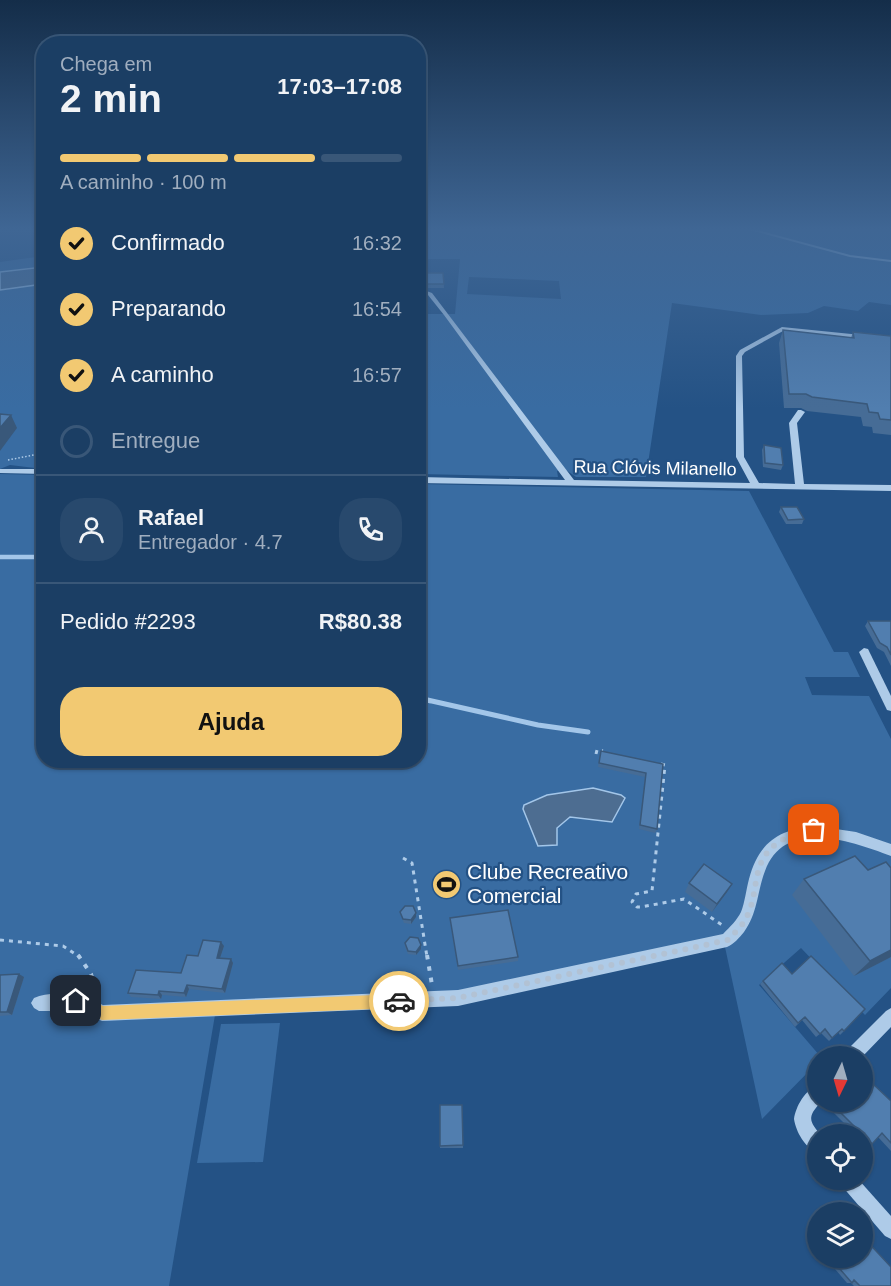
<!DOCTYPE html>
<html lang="pt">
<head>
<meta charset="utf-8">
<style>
  body { margin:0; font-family:Helvetica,sans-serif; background:#28496d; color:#f1f3f6; height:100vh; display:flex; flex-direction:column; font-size:22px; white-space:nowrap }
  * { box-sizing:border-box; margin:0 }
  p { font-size:20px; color:#a0aebf }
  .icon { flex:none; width:33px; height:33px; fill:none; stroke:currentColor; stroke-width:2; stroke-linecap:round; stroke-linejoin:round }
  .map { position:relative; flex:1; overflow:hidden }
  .drawer { position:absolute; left:36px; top:36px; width:390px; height:732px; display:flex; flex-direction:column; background:#1b3e64; border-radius:24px; box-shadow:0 2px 4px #0004,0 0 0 2px #395778 }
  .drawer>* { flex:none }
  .needle { width:39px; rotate:185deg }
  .buttons { position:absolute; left:807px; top:1046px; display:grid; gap:12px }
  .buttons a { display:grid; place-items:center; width:66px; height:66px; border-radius:50%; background:#1b3e64; box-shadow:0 2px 4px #0004,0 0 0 2px #395778; font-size:30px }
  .pin { position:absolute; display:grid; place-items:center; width:51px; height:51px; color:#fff; margin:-26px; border-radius:12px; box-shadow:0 3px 9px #0006 }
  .courier { position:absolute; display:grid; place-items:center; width:60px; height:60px; margin:-30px; border:4px solid #f2c972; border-radius:50%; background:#fff; color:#222; box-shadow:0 2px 8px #0007 }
  .summary em { font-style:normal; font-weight:800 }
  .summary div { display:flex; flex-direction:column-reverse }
  .summary { display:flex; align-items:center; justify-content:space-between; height:102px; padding:0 24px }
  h1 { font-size:39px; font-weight:800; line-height:45px }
  .bar { display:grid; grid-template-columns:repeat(4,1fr); gap:9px 6px; align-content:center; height:72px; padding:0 24px }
  .bar i { height:8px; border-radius:4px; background:#395778 }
  .bar .current { background:#f2c972 }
  .bar p { grid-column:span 4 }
  .line { display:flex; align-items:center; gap:15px; padding:0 24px; border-top:2px solid #395778 }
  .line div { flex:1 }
  .round { display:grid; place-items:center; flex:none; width:63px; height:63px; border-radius:24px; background:#28496d }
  ol { padding:0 24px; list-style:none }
  li { display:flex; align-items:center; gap:18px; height:66px }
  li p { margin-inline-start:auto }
  li .icon { padding:6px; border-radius:50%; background:#f2c972; color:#111; stroke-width:4 }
  li:last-child { color:#a0aebf }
  li i { width:33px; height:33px; border:3px solid #395778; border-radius:50% }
  .primary-button { display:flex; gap:12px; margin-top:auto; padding:12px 24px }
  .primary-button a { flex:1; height:69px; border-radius:24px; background:#f2c972; color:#111; font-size:24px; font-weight:800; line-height:69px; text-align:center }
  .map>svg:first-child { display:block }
  .green { fill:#396ca2; fill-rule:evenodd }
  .water { fill:#4d6d91; stroke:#a3c6e9; stroke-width:1.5 }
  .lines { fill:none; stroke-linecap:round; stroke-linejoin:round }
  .stream-far2 { stroke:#a3c6e9; stroke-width:2 }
  .stream-far1 { stroke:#a3c6e9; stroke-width:4.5 }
  .stream { stroke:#a3c6e9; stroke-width:5 }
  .path-far2 { stroke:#aecbe8; stroke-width:1.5; stroke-dasharray:1.5 2; stroke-linecap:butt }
  .path-far1 { stroke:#aecbe8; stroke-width:3; stroke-dasharray:4 5; stroke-linecap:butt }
  .path { stroke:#aecbe8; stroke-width:4; stroke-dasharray:4.5 7; stroke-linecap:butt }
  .minor { fill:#aecbe8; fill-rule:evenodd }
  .wall { fill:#466c96 }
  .shaded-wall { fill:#39587a }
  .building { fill:#517eaf; stroke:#39587a; stroke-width:1.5 }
  .route { fill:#f2c972 }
  .done { stroke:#b2c2d4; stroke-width:6; stroke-dasharray:0 10.8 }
  .labels { text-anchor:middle; stroke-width:4.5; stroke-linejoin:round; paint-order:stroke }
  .street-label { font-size:18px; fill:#fff; stroke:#245285 }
  .near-poi-label { font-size:21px; fill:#fff; stroke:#245285; text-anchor:start }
</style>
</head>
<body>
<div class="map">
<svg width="891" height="1286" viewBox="0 0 891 1286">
  <rect width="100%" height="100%" fill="#245285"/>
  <g class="green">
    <path d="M 419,229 L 891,229 L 891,305 L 869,302 L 858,311 L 824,306 L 808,313 L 761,315 L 672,303 L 646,477 L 576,477 L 566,470 L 557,471 L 558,477 L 419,474 L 419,314 L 455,314 L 460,259 L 419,259 ZM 469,277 L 559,281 L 561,299 L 467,294 Z"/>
    <polygon points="43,256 43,267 0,272 0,262"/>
    <polygon points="43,284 43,469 10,465 0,469 0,290"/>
    <polygon points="0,474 43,475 44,760 418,760 419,484 749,491 834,652 848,652 860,677 805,677 812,695 869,696 891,739 891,988 865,1015 801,948 759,985 820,1056 818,1056 817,1063 762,1119 725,947 459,1005 215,1015 169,1286 0,1286"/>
    <polygon points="280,1023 263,1162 197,1163 221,1024"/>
  </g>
  <g class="water">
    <polygon points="43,267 43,284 0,290 0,272"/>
    <polygon points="593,788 621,795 625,798 612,822 570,817 557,828 557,845 538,846 523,809 524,805 547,795"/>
  </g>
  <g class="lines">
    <polyline class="stream-far2" points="750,229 850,256 891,261"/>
    <g class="stream-far1">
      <polyline points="0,557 44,557"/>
      <polyline points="418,698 430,701"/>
    </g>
    <polyline class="stream" points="423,699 538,725 588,732"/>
    <polyline class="path-far2" points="8,460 44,453"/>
    <g class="path-far1">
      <polyline points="596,754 597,750 603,751"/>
      <polyline points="661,764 665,765 652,891 636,894 632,902 637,907 641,907 684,899 722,925"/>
      <polyline points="403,858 412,863 427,957"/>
      <polyline points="0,940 63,946 80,957"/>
    </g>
    <g class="path">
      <polyline points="78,955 91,974 98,996"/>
      <polyline points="427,955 432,985"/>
    </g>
    <g class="minor">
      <polygon points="418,288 432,293 574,480 750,483 736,457 736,356 740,350 782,327 891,338 891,342 783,331 745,352 742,356 744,457 759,483 795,484 789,423 798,410 801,410 805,412 797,423 804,484 891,485 891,491 418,483 418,477 565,480 444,315 428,295 418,292"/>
      <polygon points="0,469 44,469 44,474 0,473"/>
      <polygon points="864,648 868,649 891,696 891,711 887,710 859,652"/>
      <path d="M 816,826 L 856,832 L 891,844 L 891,856 C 851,841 785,817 765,871 C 757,892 758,913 744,932 C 739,938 734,944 727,947 L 458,1006 L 102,1021 L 79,1011 L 39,1011 L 34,1008 L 31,1003 L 34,998 C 55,989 83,996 103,1005 L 458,990 L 723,934 C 730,927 737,920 741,912 C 745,902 746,890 749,879 C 759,842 779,829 816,826 Z"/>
      <polygon points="891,1008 891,1027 862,1057 862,1056 845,1056 847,1050 886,1011"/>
      <path d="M 818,1085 L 818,1101 L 822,1101 C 809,1115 807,1119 820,1134 L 818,1134 L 818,1153 C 805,1148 796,1132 794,1119 C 796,1106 805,1090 818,1085 Z"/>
      <polygon points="838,1179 858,1179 891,1216 891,1239 885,1236 841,1185"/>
    </g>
  </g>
  <g class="wall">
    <polygon points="424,273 443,273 444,288 424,288"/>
    <polygon points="783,330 851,338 853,332 891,336 891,435 873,433 872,427 863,426 861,417 807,411 801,408 784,408 779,343"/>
    <polygon points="764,445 783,465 781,470 763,467 762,450"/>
    <polygon points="781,507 804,519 802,524 786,524 779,512"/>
    <polygon points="868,621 891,621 891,666 884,652 877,648 865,626"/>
    <polygon points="601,751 663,764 657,829 655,833 639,829 645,777 598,767"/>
    <polygon points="891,868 891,957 854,976 792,895 804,879"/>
    <polygon points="689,883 727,892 712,912 685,892"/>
    <polygon points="400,912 416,913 416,917 411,924 404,923 401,916"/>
    <polygon points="450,918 518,957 518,961 458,970"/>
    <polygon points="405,943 421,949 416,955 408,954 405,947"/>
    <polygon points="224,946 220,958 233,963 225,993 189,989 186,997 162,995 161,999 131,997 128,993 181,973 198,956"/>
    <polygon points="792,974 844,1031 840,1035 838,1032 829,1041 821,1033 816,1037 802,1020 795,1027 760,984 763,981"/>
    <polygon points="0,975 24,977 12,1015 0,1016"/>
    <polygon points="873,1084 891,1101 891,1151 878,1137 872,1144 867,1146 862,1142 862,1134 855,1134 829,1108 836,1101 862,1101 862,1093 869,1086"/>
    <polygon points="462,1105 463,1148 440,1148 440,1146"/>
    <polygon points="862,1237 863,1237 891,1286 854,1286 851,1283 847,1283 835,1269 844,1257 862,1257"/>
  </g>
  <g class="shaded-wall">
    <polygon points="11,415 17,428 0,451 0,428"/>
    <polygon points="732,884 727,892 712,912 717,904"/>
    <polygon points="416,913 416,917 411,924 411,920"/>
    <polygon points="221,942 224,946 219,961 217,958"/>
    <polygon points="421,945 421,949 416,955 416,952"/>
    <polygon points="891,950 891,957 854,976 870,961"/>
    <polygon points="231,959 233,963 225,993 222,989"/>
    <polygon points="19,974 24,977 12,1015 7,1012"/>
    <polygon points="187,985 189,989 186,997 184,993"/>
    <polygon points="159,991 162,995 161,999 158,995"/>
  </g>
  <g class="building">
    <polygon points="424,273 443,273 444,284 424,284"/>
    <polygon points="783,330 854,338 853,332 891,336 891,420 880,419 878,413 869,412 867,404 812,397 806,394 789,394"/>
    <polygon points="0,414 11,415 0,428"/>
    <polygon points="764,445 781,448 783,465 765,463"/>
    <polygon points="781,507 797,507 804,519 788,520"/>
    <polygon points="868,621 891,621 891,655 887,647 880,643"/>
    <polygon points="601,751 663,764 657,829 640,825 646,773 599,763"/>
    <polygon points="855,856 868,870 886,862 891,868 891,950 870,961 804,879"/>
    <polygon points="704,864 732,884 717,904 689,883"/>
    <polygon points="405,906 413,906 416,913 411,920 403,919 400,912"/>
    <polygon points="508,910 518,957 458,966 450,918"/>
    <polygon points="410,937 418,938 421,945 416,952 408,951 405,943"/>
    <polygon points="203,940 221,942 217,958 231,959 222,989 187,985 184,993 159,991 158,995 128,993 136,970 181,973 187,955 198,956"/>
    <polygon points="811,956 865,1009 844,1031 842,1029 832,1038 825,1029 820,1034 805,1017 798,1023 763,981 782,963 792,974"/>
    <polygon points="19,974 7,1012 0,1012 0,975"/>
    <polygon points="873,1084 891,1101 891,1143 882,1133 872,1144 833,1105 838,1101 862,1101 862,1095"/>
    <polygon points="440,1105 462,1105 463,1145 440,1146"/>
    <polygon points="863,1237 891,1267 891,1286 860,1286 854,1280 852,1283 839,1268 848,1257 862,1257 862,1238"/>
  </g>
  <linearGradient id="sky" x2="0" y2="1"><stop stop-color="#142d49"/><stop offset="0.56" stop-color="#3f6694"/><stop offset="1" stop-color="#3f6694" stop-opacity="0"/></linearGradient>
  <rect width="891" height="409" fill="url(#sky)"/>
  <polygon class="route" points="76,994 103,1006 399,994 404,996 406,1001 404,1006 399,1008 102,1020 71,1006 69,1001 71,996"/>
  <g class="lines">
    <path class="done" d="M 399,1001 L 458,998 L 728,940 C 734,933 742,927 746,918 C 754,904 754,888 758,872 C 765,844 788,834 814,830"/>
  </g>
  <defs>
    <symbol id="stadium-disc" viewBox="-11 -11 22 22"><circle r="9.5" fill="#f2c972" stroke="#245285"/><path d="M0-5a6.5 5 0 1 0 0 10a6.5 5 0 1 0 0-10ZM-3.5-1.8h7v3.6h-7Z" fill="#111"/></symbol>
  </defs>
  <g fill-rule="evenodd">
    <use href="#stadium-disc" x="430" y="868" width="33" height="33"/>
  </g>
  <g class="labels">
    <g class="street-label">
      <text transform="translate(655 468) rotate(1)" y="6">Rua Clóvis Milanello</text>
    </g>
    <g class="near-poi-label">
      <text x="467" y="879">Clube Recreativo<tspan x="467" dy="24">Comercial</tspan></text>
    </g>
  </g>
</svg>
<div class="buttons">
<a><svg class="needle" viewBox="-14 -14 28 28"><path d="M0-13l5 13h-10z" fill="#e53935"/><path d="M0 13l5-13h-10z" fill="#a0aebf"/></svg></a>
<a><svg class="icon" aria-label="locate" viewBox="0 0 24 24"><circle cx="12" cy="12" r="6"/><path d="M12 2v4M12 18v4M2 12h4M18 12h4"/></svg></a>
<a><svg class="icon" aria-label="layers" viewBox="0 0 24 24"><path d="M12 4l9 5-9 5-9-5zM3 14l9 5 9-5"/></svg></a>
</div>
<div class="pin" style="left:814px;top:830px;background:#ea580c"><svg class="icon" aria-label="bag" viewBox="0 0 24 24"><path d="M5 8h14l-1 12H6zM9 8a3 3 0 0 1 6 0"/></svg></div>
<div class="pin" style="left:76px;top:1001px;background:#1f2937"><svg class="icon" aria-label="home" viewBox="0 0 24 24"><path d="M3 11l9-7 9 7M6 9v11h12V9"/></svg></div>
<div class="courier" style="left:399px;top:1001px"><svg class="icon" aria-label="car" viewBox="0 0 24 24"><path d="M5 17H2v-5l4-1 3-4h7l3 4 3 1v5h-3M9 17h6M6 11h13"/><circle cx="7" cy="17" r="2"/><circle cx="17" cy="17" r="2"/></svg></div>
<section class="drawer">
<div class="summary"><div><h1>2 min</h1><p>Chega em</p></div><em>17:03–17:08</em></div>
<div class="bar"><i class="current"></i><i class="current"></i><i class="current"></i><i></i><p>A caminho · 100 m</p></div>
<ol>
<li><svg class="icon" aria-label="check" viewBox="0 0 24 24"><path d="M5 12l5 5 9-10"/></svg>Confirmado<p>16:32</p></li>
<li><svg class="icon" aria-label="check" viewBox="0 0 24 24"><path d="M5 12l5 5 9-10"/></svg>Preparando<p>16:54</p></li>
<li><svg class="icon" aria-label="check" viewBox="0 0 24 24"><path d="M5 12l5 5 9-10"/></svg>A caminho<p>16:57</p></li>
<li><i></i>Entregue</li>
</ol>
<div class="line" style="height:108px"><a class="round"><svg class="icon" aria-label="person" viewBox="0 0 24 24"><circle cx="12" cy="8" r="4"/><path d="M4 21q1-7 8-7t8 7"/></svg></a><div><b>Rafael</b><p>Entregador · 4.7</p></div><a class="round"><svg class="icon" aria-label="phone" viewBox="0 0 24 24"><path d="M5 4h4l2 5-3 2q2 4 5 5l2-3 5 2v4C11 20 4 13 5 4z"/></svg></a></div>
<div class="line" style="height:78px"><div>Pedido #2293</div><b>R$80.38</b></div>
<div class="primary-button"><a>Ajuda</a></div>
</section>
</div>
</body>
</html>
